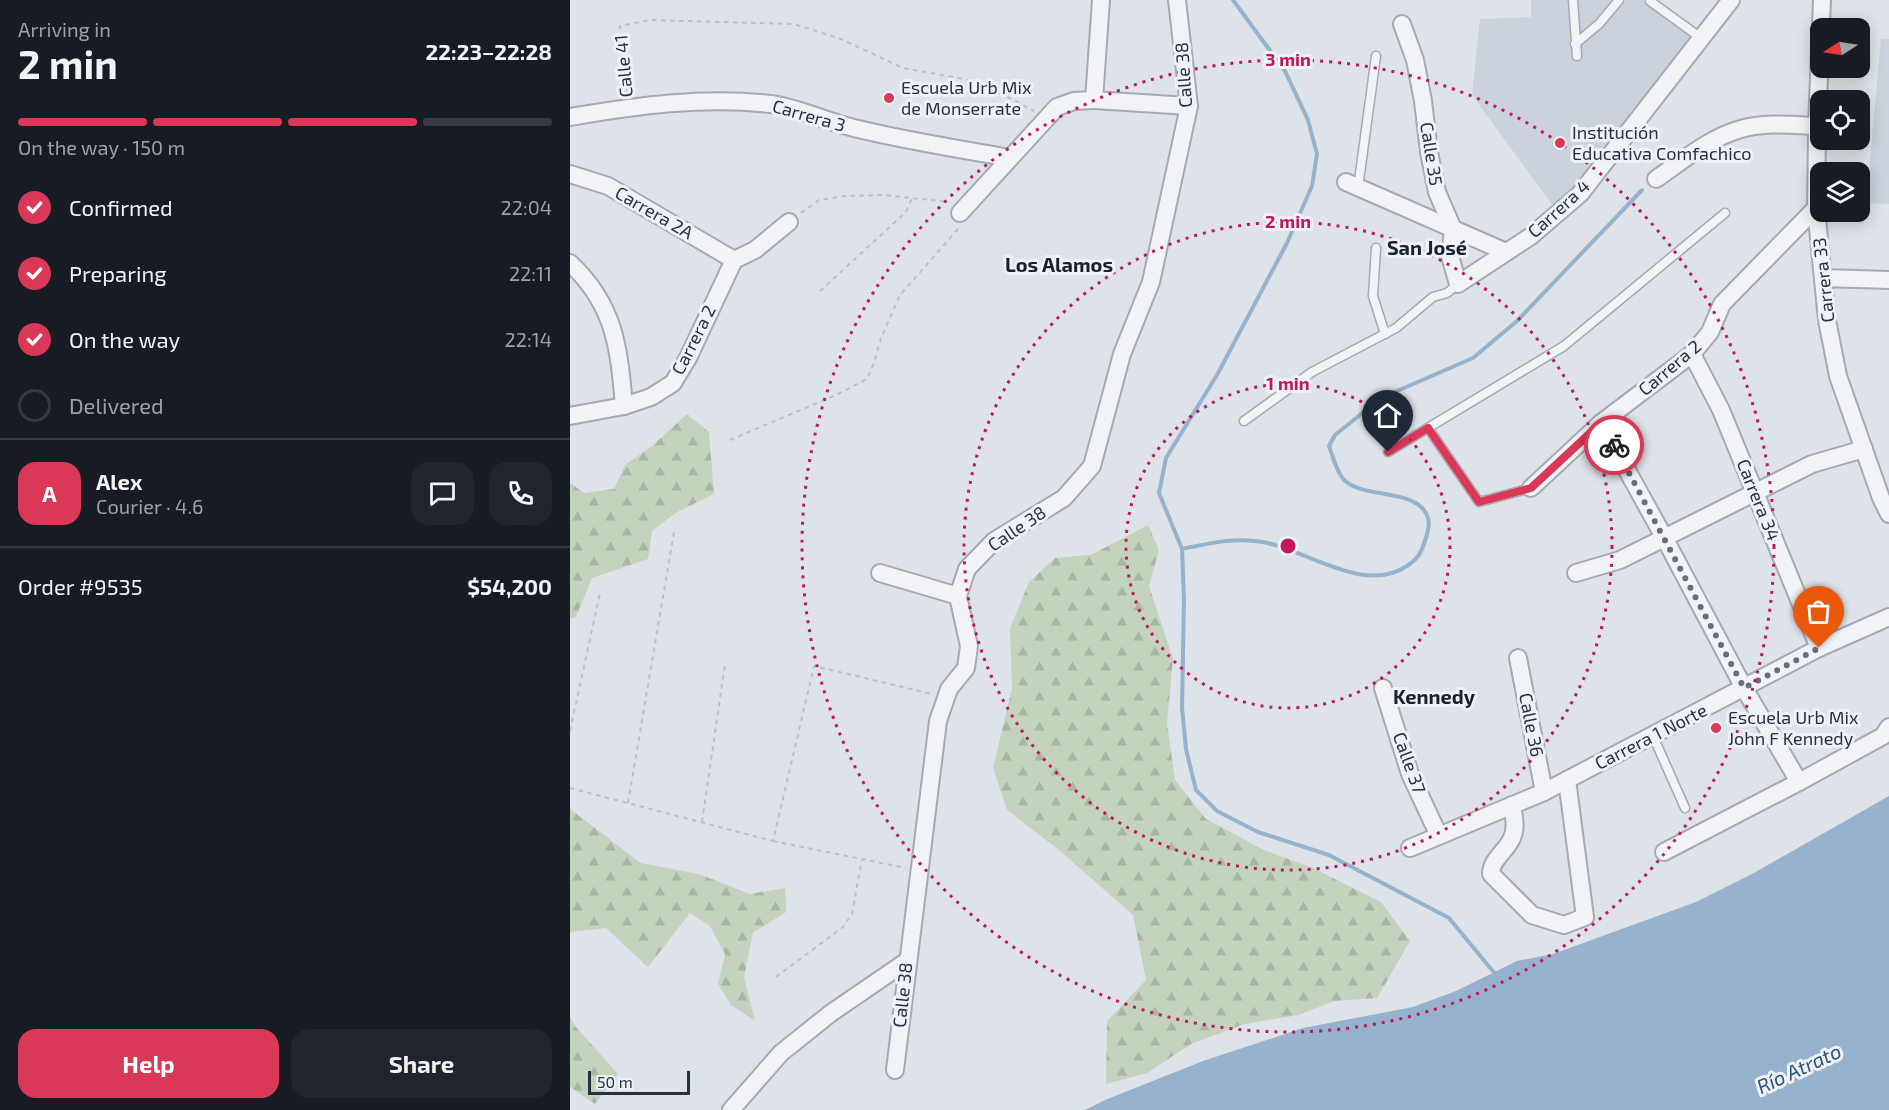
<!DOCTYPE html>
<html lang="en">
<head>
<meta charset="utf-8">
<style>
  body { margin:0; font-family:"Exo 2",sans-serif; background:#20242c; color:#f1f3f6; height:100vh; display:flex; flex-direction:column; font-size:22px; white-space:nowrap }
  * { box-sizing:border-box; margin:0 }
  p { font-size:20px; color:#9ea1a6 }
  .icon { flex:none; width:33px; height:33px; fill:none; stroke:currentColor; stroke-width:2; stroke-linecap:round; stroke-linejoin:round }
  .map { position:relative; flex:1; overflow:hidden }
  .panel { display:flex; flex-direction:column; background:#171b24; width:570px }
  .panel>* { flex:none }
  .needle { width:39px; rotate:258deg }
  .controls { position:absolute; left:1240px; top:18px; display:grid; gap:12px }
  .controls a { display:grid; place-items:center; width:60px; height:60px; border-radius:12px; background:#171b24; box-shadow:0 3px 15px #0003; font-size:30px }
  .scale { position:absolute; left:18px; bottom:15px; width:102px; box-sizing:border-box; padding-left:6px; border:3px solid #263141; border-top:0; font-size:16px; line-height:21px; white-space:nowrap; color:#263141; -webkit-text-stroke:4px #eef1f6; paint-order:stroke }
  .pin { position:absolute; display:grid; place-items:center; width:51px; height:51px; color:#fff; margin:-62px -26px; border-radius:50% 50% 50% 0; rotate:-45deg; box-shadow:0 0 6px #0007 }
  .pin .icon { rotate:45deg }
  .courier { position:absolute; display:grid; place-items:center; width:60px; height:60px; margin:-30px; border:4px solid #d93856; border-radius:50%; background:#fff; color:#222; box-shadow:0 2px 8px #0007 }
  .overview em { font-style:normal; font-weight:700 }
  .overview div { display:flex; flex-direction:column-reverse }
  .overview { display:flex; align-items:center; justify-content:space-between; height:102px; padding:0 18px }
  h1 { font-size:39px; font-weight:700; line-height:45px }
  .bar { display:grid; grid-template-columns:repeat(4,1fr); gap:9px 6px; align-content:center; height:72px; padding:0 18px }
  .bar i { height:8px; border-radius:4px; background:#363941 }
  .bar .current { background:#d93856 }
  .bar p { grid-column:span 4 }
  .line { display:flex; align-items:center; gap:15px; padding:0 18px; border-top:2px solid #363941 }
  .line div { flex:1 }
  .round { display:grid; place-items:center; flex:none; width:63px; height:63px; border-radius:18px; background:#20242c }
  ol { padding:0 18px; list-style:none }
  li { display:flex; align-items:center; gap:18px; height:66px }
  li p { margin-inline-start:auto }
  li .icon { padding:6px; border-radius:50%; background:#d93856; color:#fff; stroke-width:4 }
  li:last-child { color:#9ea1a6 }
  li i { width:33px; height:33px; border:3px solid #363941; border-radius:50% }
  .cta { display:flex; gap:12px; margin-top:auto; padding:12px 18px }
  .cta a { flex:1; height:69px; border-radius:18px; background:#d93856; color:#fff; font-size:24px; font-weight:700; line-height:69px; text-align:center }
  .cta a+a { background:#20242c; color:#f1f3f6 }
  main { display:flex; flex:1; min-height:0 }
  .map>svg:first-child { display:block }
  .built { fill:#ccd2db }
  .forest { fill:url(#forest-firs) }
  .water { fill:#96b2cc }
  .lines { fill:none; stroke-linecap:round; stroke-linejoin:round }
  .stream { stroke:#96b2cc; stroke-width:4 }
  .service-casing { stroke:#a3aab3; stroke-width:11 }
  .minor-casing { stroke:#a3aab3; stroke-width:20 }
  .path { stroke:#bcc1c8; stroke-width:2; stroke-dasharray:4.5 4.5; stroke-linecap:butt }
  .service { stroke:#f1f3f7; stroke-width:8 }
  .minor { stroke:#f1f3f7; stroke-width:16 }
  .done { stroke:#666f7c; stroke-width:6; stroke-dasharray:0 10.8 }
  .route { stroke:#d93856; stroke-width:8 }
  .ring { fill:none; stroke:#c2185b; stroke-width:3; stroke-dasharray:3 6 }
  .poi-dot { fill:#d93856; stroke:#eef1f6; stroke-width:2 }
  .labels { text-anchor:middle; stroke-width:6; stroke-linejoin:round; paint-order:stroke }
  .street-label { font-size:18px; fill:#263141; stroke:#eef1f6 }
  .poi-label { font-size:18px; fill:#263141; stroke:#eef1f6; text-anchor:start }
  .neighbourhood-label { font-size:20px; font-weight:bold; fill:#182231; stroke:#eef1f6 }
  .water-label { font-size:20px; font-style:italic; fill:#2d5178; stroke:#eef1f6 }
  .centre { fill:#c2185b; stroke:#eef1f6; stroke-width:3 }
  .ring-label { font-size:18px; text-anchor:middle; font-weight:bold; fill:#c2185b; stroke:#eef1f6; stroke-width:6; stroke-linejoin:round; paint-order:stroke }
</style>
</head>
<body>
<main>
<section class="panel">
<div class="overview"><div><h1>2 min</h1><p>Arriving in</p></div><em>22:23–22:28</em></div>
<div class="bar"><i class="current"></i><i class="current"></i><i class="current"></i><i></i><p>On the way · 150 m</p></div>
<ol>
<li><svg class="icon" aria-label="check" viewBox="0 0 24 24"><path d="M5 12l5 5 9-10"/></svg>Confirmed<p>22:04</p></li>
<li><svg class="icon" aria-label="check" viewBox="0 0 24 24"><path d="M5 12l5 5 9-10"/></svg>Preparing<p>22:11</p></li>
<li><svg class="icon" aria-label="check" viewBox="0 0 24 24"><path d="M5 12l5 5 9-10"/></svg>On the way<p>22:14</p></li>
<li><i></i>Delivered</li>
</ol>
<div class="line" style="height:108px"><b class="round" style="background:#d93856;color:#fff">A</b><div><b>Alex</b><p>Courier · 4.6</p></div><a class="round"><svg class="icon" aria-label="chat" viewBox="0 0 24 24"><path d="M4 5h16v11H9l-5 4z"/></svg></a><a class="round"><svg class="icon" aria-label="phone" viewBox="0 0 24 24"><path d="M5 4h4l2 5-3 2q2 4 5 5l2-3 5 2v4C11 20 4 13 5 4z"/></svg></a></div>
<div class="line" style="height:78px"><div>Order #9535</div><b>$54,200</b></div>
<div class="cta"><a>Help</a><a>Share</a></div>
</section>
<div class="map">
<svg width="1319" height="1110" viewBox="0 0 1319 1110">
  <defs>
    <pattern id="forest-firs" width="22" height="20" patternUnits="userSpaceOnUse" patternTransform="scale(1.5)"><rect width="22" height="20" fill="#c4d3be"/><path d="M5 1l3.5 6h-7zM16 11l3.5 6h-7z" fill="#a8b6a4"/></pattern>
  </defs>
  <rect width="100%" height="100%" fill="#dee3e9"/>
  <g class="built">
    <polygon points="961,0 1085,0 1128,36 1005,192 983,206 902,95 910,19 961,17"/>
    <polygon points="1311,39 1319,39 1319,204 1296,203"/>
  </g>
  <g class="forest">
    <polygon points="117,414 139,432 144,494 107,512 82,531 78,559 22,578 6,617 0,618 0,483 14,493 44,489 55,465 82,446"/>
    <polygon points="578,525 589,550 579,586 603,659 597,723 605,780 636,819 694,850 743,868 811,902 840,941 807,998 764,1001 729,1015 675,1024 621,1044 577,1073 536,1084 537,1021 576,980 563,915 490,851 437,810 423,768 442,688 440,628 459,582 485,558 521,555"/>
    <polygon points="0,809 71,863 129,874 180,894 215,888 216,912 183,933 174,977 185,1021 161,1005 148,984 155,954 140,926 120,913 78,967 36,928 0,932"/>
    <polygon points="0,1017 5,1026 48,1074 25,1104 0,1087"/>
  </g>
  <polygon class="water" points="1319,796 1319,1110 515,1110 535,1100 633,1061 733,1028 843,1007 886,991 947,961 983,954 1126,902 1182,874"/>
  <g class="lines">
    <g class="stream">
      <polyline points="663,0 715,71 738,120 747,154 742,186 717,243 647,375 596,458 589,493 612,549 614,600 612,708 616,749 626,790 647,811 688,832 759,855 879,918 926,975"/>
      <path d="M 612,549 C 640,543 665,537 693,542 C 737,550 794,595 837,566 C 845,560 848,558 852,549 C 855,541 861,527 858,518 C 848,487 795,500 774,480 C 766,471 763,457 759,446 L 765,435 L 811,398 L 903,358 L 947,321 L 1072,190"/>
    </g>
    <defs>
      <g id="service">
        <polyline points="1003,0 1007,56"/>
        <polyline points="1080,1 1131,38"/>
        <polyline points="1005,44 1029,24 1049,0"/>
        <polyline points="788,188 806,56"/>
        <polyline points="806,248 803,296 815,334"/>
        <polyline points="674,421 742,372 826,328 863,297 877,293 888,284"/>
        <polyline points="858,428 909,502 961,488"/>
        <polyline points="818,452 994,346 1155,213"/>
        <polyline points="1083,736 1115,808"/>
      </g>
      <g id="minor">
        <polyline points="531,0 524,100 619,106"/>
        <polyline points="1252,0 1247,126 1246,208 1257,320 1268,376 1311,498 1319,514"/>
        <polyline points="832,24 845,60 853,101 859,152 867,192 883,229 880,256 888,284 961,236 1010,194 1161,0"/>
        <path d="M 0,117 C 65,106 134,96 200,104 C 227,107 260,123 288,129 C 338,141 389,149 440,158"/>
        <polyline points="0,174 38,186 164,260"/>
        <path d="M 1086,179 C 1112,161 1141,137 1171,129 C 1196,122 1222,125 1247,126"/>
        <polyline points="776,182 936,252"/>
        <polyline points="390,213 487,107 504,101 524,100"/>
        <path d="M 0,263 C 45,305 49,348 54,406"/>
        <polyline points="1254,278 1319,280"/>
        <polyline points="1122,354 1151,410 1249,648"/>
        <polyline points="0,416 54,406 81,397 103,383 118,358 164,260 185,250 219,222"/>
        <polyline points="1031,423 1095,539 1174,688 1229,782"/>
        <polyline points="961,488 1031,423 1122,354 1140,332 1152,304 1246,208"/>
        <polyline points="310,573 388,596"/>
        <polyline points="1006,573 1050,560 1242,464 1294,449"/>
        <polyline points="948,658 974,792"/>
        <polyline points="813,688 840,774 869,836"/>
        <path d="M 942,805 C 944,817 947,829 941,840 C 935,852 921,860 921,874 L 962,915 L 994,925 L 1015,917 L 997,780"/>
        <polyline points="840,848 974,792 1249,648 1319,617"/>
        <polyline points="1094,852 1229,782 1313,736 1319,727"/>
        <polyline points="325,1070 368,721 379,689 396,668 399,646 388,596 397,569 424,541 494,498 522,466 552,354 581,282 619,106 607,0"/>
        <polyline points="161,1110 211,1053 261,1013 337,961"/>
      </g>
    </defs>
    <use href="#service" class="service-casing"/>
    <use href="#minor" class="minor-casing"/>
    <g class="path">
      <polyline points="57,92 50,26 80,20 224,24 271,39 333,68 410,82 464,111"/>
      <polyline points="231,213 249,200 275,196 314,195 379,202"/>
      <polyline points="250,291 336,212 342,198"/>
      <polyline points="160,440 266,395 297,379 304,363 311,338 330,295 387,230 388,227"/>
      <polyline points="0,731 30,593"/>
      <polyline points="0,788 203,841 244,666 362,694"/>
      <polyline points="58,803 104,532"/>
      <polyline points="132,822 155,664"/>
      <polyline points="203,841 336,868"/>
      <polyline points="206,977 273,927 282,914 292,859"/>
    </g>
    <use href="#service" class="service"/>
    <use href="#minor" class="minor"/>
  </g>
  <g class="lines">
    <polyline class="done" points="1044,445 1174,688 1249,648"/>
    <polyline class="route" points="818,452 858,428 909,502 961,488 1031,423 1044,445"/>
  </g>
  <g class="ring">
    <circle cx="718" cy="546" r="162"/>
    <circle cx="718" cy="546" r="324"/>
    <circle cx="718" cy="546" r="486"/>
  </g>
  <g class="poi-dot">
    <circle cx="319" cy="98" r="6"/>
    <circle cx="990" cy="143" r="6"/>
    <circle cx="1146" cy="728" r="6"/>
  </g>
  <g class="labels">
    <g class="street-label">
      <text transform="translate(54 66) rotate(-95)" y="6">Calle 41</text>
      <text transform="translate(614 75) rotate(-94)" y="6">Calle 38</text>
      <text transform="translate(239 116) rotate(16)" y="6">Carrera 3</text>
      <text transform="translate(861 154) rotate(81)" y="6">Calle 35</text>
      <text transform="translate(989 209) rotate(-42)" y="6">Carrera 4</text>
      <text transform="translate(84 213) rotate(30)" y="6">Carrera 2A</text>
      <text transform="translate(1254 280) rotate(-96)" y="6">Carrera 33</text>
      <text transform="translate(124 340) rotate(-63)" y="6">Carrera 2</text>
      <text transform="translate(1100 368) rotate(-40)" y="6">Carrera 2</text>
      <text transform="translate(1188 500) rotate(68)" y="6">Carrera 34</text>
      <text transform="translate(447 529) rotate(-34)" y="6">Calle 38</text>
      <text transform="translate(961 725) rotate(79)" y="6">Calle 36</text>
      <text transform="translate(1081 737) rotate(-27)" y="6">Carrera 1 Norte</text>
      <text transform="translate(839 763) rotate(70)" y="6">Calle 37</text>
      <text transform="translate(333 995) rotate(-84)" y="6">Calle 38</text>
    </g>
    <g class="poi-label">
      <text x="331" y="94">Escuela Urb Mix<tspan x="331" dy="21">de Monserrate</tspan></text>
      <text x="1002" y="139">Institución<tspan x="1002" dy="21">Educativa Comfachico</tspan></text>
      <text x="1158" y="724">Escuela Urb Mix<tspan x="1158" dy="21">John F Kennedy</tspan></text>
    </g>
    <g class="neighbourhood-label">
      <text x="857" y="255">San José</text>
      <text x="489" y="272">Los Alamos</text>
      <text x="864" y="704">Kennedy</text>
    </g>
    <g class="water-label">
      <text transform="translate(1229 1069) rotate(-25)" y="7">Río Atrato</text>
    </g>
  </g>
  <circle cx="718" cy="546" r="9" class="centre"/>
  <g class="ring-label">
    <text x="718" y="66">3 min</text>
    <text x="718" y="228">2 min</text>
    <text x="718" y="390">1 min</text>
  </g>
</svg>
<div class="controls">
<a><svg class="needle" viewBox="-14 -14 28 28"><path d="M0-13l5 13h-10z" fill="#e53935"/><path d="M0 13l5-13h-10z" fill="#9ea1a6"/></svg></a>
<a><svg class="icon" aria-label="locate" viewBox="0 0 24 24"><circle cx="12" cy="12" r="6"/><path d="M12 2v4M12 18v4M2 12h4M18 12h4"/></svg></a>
<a><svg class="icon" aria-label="layers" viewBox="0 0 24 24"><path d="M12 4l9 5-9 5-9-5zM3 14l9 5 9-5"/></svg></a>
</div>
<div class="scale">50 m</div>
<div class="pin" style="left:1249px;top:648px;background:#ea580c"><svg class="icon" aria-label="bag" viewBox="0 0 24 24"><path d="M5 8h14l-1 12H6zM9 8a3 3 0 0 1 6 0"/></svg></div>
<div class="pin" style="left:818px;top:452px;background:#1f2937"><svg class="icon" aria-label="home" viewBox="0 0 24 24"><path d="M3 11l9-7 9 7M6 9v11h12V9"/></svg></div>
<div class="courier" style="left:1044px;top:445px"><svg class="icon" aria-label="bike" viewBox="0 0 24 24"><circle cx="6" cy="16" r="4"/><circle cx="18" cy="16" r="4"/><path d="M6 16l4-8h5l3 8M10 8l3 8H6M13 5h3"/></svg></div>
</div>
</main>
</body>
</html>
